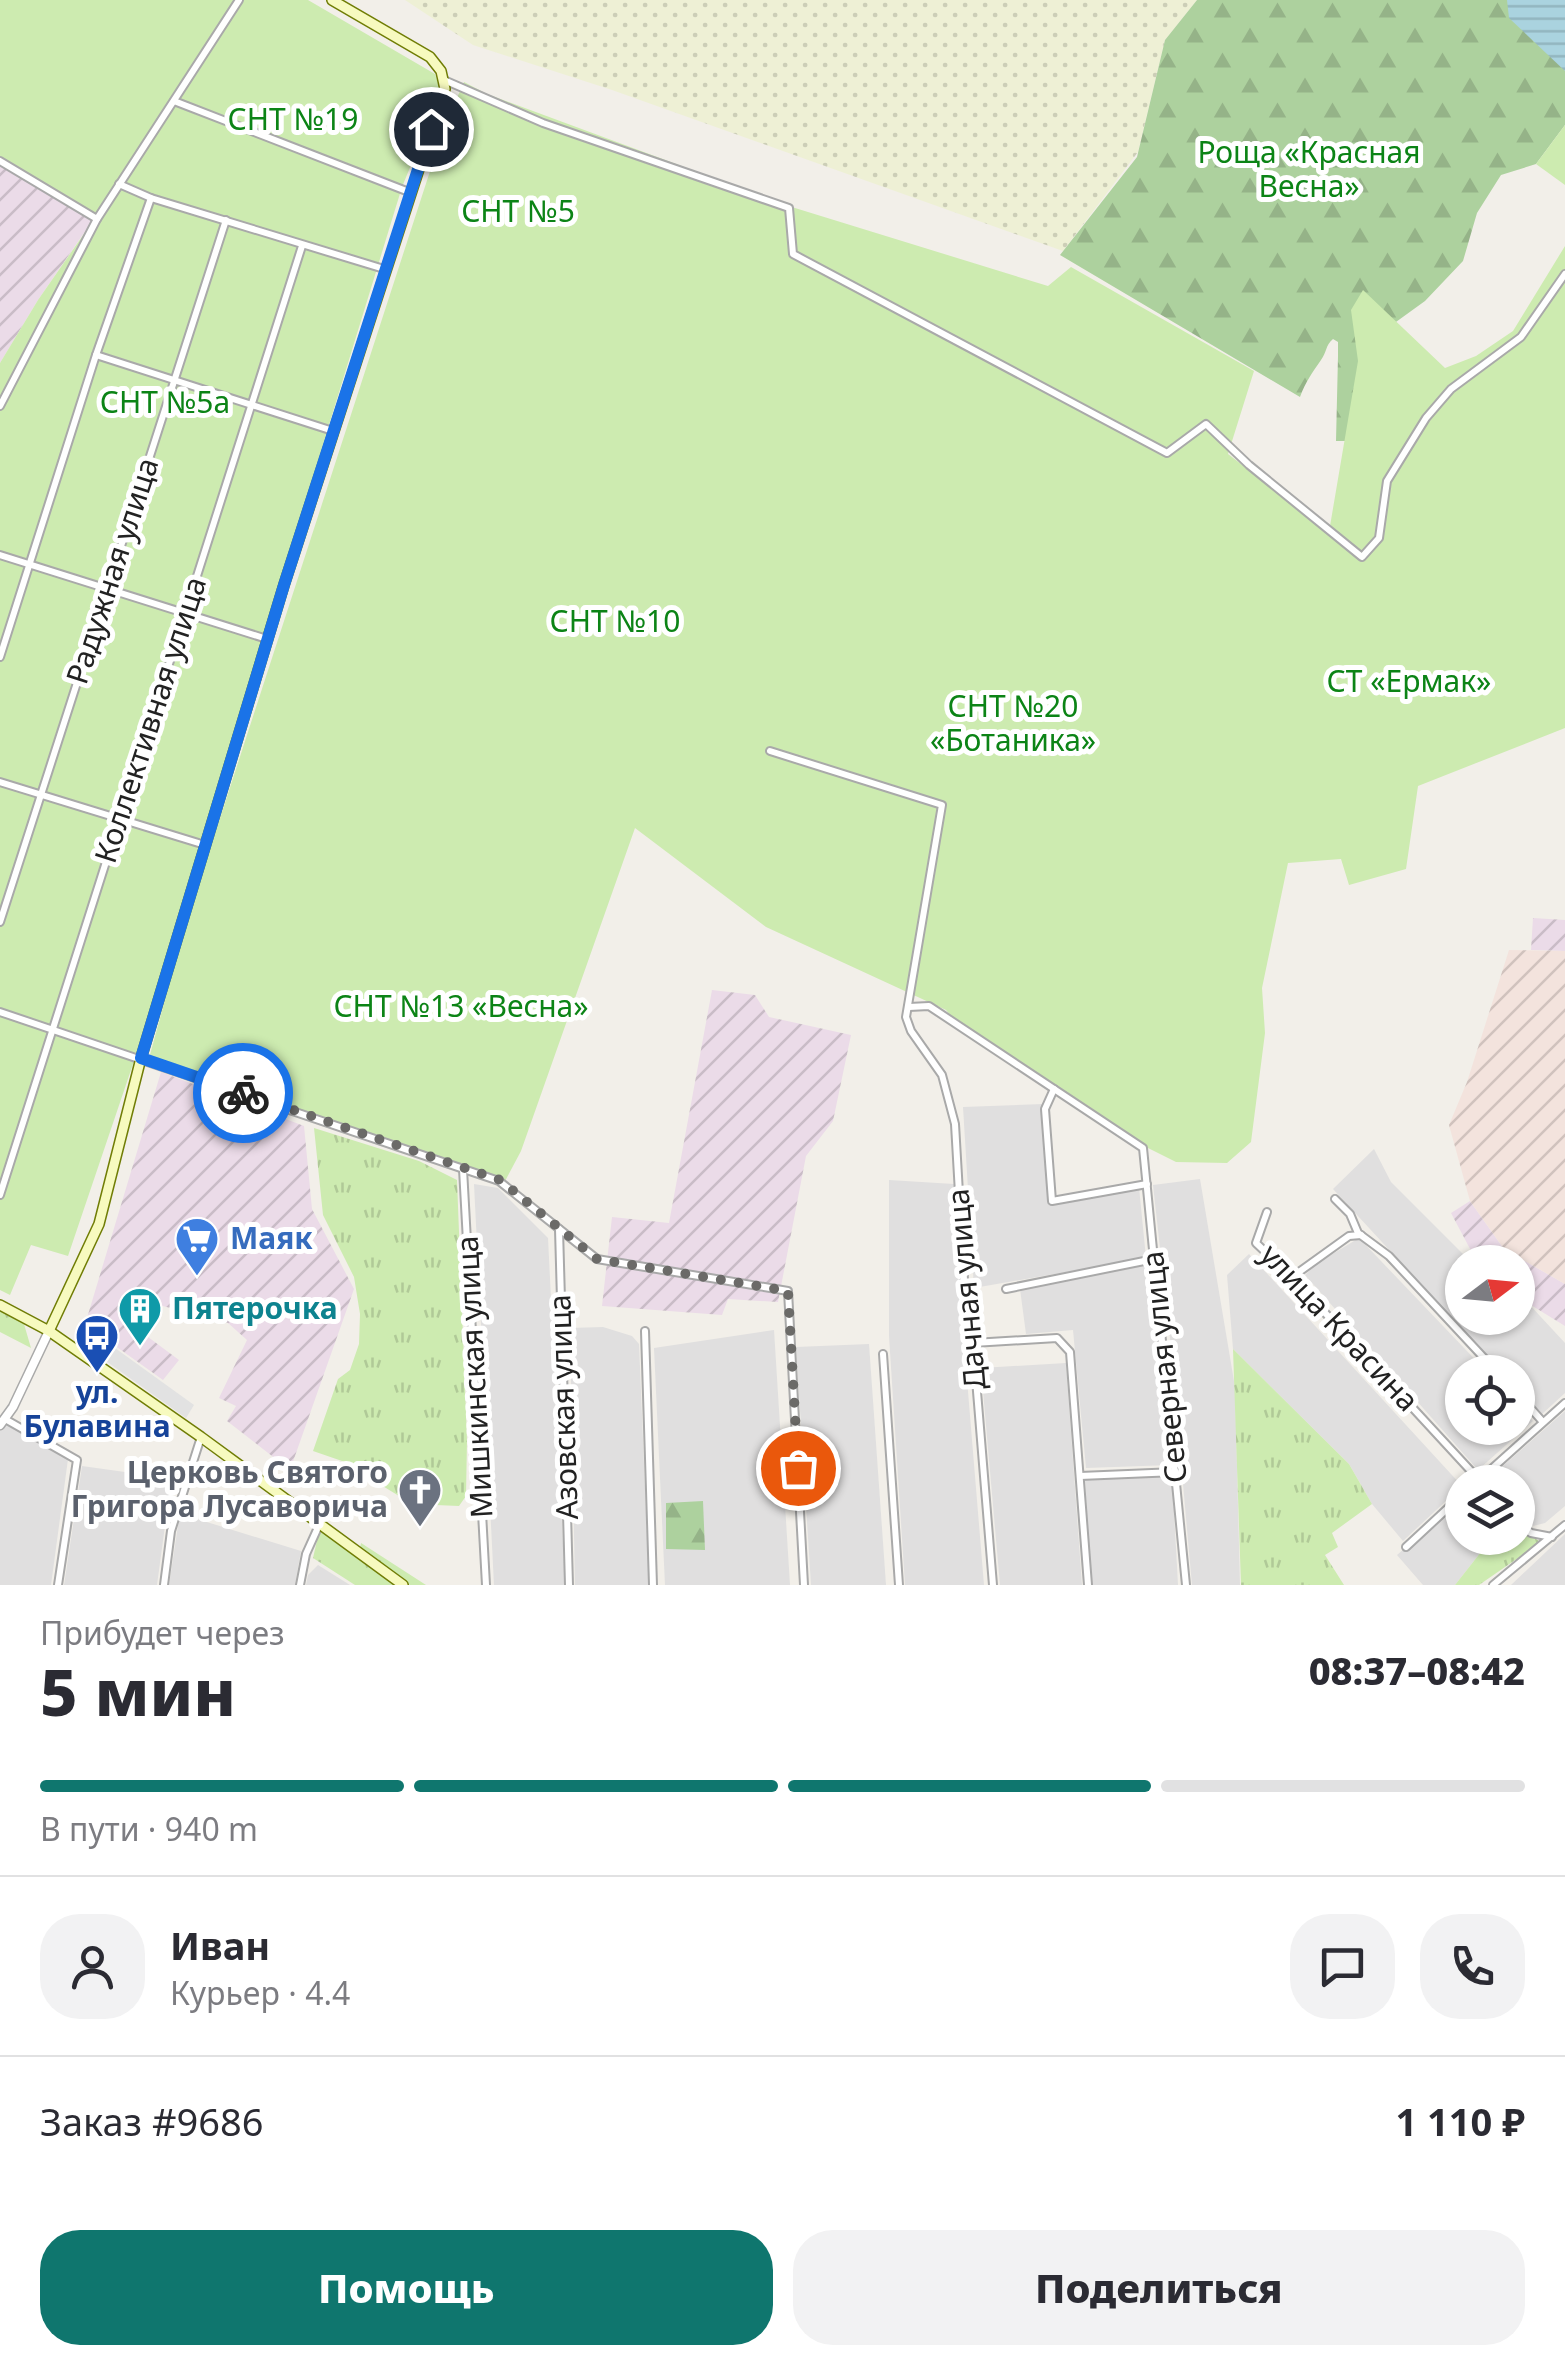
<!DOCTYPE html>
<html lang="ru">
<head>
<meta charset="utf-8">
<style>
  body { margin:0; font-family:"Noto Sans",sans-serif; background:#f2f2f3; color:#2b2b33; height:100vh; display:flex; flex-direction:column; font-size:38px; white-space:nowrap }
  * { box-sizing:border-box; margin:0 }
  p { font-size:32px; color:#7c7c81 }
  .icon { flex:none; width:55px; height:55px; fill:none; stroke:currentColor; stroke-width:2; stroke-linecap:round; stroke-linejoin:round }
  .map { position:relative; height:1585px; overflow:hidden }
  .panel { display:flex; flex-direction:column; background:#fff; flex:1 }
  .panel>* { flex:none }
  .needle { width:65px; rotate:74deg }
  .buttons { position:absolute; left:1445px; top:1245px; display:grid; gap:20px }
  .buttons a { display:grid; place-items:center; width:90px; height:90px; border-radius:50%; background:#fff; box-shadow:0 2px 8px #0004; font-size:50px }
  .pin { position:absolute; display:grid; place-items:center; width:85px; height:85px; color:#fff; margin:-42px; border:5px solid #fff; border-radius:50%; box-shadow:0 2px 10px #0007 }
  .courier { position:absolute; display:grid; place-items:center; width:100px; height:100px; margin:-50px; border:8px solid #1a73e8; border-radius:50%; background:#fff; color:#222; box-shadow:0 2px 12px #0007 }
  .headline em { font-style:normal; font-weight:800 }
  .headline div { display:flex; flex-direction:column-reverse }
  .headline { display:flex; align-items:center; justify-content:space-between; height:170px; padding:0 40px }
  h1 { font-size:65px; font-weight:800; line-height:75px }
  .bar { display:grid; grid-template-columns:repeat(4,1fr); gap:15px 10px; align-content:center; height:120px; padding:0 40px }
  .bar i { height:12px; border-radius:8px; background:#e1e1e2 }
  .bar .on { background:#0f766e }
  .bar p { grid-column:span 4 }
  .line { display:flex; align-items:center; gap:25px; padding:0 40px; border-top:2px solid #e1e1e2 }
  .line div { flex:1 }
  .round { display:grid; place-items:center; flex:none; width:105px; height:105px; border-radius:40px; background:#f2f2f3 }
  .action { display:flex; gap:20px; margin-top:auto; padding:20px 40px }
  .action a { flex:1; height:115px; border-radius:40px; background:#0f766e; color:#fff; font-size:40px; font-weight:800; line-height:115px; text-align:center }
  .action a+a { background:#f2f2f3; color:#2b2b33 }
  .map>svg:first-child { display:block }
  .residential { fill:#e0dfdf }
  .industrial { fill:url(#industrial-furrows) }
  .military { fill:url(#military-furrows) }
  .farmland { fill:url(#farmland-dots) }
  .grass { fill:url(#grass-tufts) }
  .forest { fill:url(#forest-firs) }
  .garden { fill:#cdebb0 }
  .parking { fill:#e2e2e2 }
  .water { fill:url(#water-rules) }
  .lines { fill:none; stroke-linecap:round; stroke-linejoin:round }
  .minor-casing { stroke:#a9a9a9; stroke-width:10 }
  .tertiary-casing { stroke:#a9a9a9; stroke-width:11 }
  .secondary-casing { stroke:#707d05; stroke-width:12 }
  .minor { stroke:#fff; stroke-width:6 }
  .tertiary { stroke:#fff; stroke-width:8 }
  .secondary { stroke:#f7fabf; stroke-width:9 }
  .done { stroke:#6b6a68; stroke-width:10; stroke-dasharray:0 18 }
  .route { stroke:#1a73e8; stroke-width:12 }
  .labels { text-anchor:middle; stroke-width:10; stroke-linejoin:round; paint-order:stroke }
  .park-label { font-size:30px; fill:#0c8416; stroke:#fff }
  .street-label { font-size:30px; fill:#222; stroke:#fff }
  .shop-label { font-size:30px; font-weight:bold; fill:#366cbe; stroke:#fff; text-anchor:start }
  .culture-label { font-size:30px; font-weight:bold; fill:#0d838f; stroke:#fff; text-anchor:start }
  .transit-label { font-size:30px; font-weight:bold; fill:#164399; stroke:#fff }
  .worship-label { font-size:30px; font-weight:bold; fill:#5b616d; stroke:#fff; text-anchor:end }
</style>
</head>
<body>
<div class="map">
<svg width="1565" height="1585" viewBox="0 0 1565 1585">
  <defs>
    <pattern id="industrial-furrows" width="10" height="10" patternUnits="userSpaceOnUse" patternTransform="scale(2.5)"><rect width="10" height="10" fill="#ebdbe8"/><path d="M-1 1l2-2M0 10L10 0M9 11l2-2" fill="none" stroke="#c9bcc7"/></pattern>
    <pattern id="military-furrows" width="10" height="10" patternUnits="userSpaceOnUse" patternTransform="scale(2.5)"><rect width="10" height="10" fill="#f3e3dd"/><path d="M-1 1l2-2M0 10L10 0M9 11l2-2" fill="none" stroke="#d0c2bd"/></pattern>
    <pattern id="farmland-dots" width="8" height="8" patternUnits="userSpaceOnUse" patternTransform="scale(2.5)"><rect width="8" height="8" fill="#eef0d5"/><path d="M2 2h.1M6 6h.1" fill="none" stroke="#ccceb7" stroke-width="1.8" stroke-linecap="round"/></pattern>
    <pattern id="grass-tufts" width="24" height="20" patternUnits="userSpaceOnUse" patternTransform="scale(2.5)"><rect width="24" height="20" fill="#cdebb0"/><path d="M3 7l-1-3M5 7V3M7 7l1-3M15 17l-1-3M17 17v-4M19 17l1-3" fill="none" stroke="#b0c997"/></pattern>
    <pattern id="forest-firs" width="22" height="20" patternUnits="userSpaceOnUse" patternTransform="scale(2.5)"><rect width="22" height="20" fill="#add19e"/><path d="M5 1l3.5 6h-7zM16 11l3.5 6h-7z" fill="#95b388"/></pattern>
    <pattern id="water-rules" width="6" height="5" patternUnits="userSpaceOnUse" patternTransform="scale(2.5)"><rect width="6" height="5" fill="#aad3df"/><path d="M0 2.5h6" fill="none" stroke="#92b5bf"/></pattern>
  </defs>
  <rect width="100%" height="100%" fill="#f2efe9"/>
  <g class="residential">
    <polygon points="1043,1104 1050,1203 1139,1187 1146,1258 974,1288 963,1107"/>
    <polygon points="1374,1149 1391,1182 1471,1262 1462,1262 1462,1318 1518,1318 1518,1297 1528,1303 1565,1343 1565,1393 1541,1415 1518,1389 1518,1372 1502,1372 1333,1189"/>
    <polygon points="1200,1179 1235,1387 1240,1585 1192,1585 1170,1338 1153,1185"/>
    <polygon points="889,1180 954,1184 955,1234 984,1585 905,1585 889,1336"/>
    <polygon points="474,1184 498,1188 548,1238 565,1585 494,1585"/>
    <polygon points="1359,1238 1487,1372 1462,1372 1462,1428 1518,1428 1518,1405 1533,1421 1478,1470 1305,1275 1316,1264"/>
    <polygon points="1249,1254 1462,1486 1403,1541 1372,1504 1349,1464 1233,1349 1227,1275"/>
    <polygon points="1148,1265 1171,1465 1086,1468 1073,1330 1026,1334 1020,1289"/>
    <polygon points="603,1327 632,1336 639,1344 649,1585 575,1585 570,1328"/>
    <polygon points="774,1330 790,1585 665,1585 654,1348"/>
    <polygon points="869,1344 886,1585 811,1585 796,1347"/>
    <polygon points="1066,1363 1082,1585 1000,1585 981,1368"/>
    <polygon points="1565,1411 1565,1506 1545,1523 1533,1526 1518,1510 1518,1482 1491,1482 1488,1479"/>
    <polygon points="5,1419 68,1459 51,1585 0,1585 0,1425"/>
    <polygon points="82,1466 175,1479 170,1489 157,1585 64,1585"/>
    <polygon points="1172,1475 1178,1585 1091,1585 1085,1479"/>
    <polygon points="1462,1499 1462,1538 1492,1538 1455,1585 1423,1585 1397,1555"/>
    <polygon points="184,1515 301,1551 295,1585 169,1585 179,1519"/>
    <polygon points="1565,1534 1565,1585 1511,1585"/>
    <polygon points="318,1565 350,1585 306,1585 308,1575"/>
  </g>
  <g class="industrial">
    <polygon points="0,156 97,214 38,300 0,363"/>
    <polygon points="1533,918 1565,920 1565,951 1531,950"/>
    <polygon points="712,990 755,995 769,1017 851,1035 833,1121 806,1156 778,1302 728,1299 722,1315 602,1306 612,1217 669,1223"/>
    <polygon points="161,1072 304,1126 312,1209 354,1289 290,1470 227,1421 236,1406 219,1398 247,1340 228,1323 155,1304 144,1334 179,1360 163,1380 100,1335 87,1318"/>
    <polygon points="1470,1201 1504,1249 1565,1284 1565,1326 1518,1297 1518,1262 1477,1262 1451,1213"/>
  </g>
  <polygon class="military" points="1509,950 1565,951 1565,1284 1504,1249 1470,1201 1449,1125 1467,1082"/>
  <polygon class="farmland" points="405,0 1197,0 1165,40 1138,152 1063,251 612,90 473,45"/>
  <g class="grass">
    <polygon points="314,1128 419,1161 457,1180 467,1440 466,1496 459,1506 412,1504 342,1461 313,1451 338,1379 350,1370 359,1344 360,1314 354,1277 323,1215"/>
    <polygon points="0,1311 24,1324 31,1348 0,1332"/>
    <polygon points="1233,1349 1349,1464 1372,1504 1332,1533 1338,1547 1325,1555 1344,1585 1241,1585"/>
    <polygon points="1518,1528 1541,1542 1479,1585 1455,1585 1492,1538 1518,1538"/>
    <polygon points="324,1530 398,1585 355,1585 313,1558 318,1536"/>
    <polygon points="361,1543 426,1585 410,1585 360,1548"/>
  </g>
  <g class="forest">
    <path d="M 1197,0 L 1565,0 L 1565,125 L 1536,164 L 1501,175 L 1477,213 L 1463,261 L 1425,301 L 1389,327 L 1354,441 L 1336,441 L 1338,356 L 1338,342 L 1333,339 C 1325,346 1327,352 1321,360 C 1312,373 1306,381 1300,397 L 1060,255 L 1137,157 L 1165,40 Z"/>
    <polygon points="703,1501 705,1550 666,1549 666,1503"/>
  </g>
  <g class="garden">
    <polygon points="0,0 308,0 435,74 441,92 402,187 133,1064 68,1256 31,1245 10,1295 0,1290 0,363 38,300 97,215 0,156"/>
    <polygon points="464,82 487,94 795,208 1048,286 1071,267 1254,371 1228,454 1329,532 1358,361 1351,310 1363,290 1445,368 1476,356 1513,331 1565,246 1565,728 1418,786 1406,869 1349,885 1341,859 1288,863 1262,988 1265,1033 1251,1142 1227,1163 1176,1162 1138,1143 965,1034 946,1010 766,927 635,828 521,1151 504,1183 148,1062 186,923 445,125"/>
    <polygon points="1565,125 1565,185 1536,164"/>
  </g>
  <polygon class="parking" points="83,1325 194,1405 186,1418 75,1339"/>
  <polygon class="water" points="1507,0 1565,0 1565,71 1509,18"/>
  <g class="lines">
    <defs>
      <g id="minor">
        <polyline points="444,80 543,123 789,208 793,254 1167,453 1206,424 1249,465 1362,557 1379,538 1387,481 1426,418 1451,389 1521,337 1565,274"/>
        <polyline points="174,101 409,192"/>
        <polyline points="0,161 97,219"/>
        <polyline points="119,184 151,198 384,269"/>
        <polyline points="96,355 333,431"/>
        <polyline points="0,406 97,219 239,0"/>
        <polyline points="0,555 267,639"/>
        <polyline points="0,657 96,355 151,198"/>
        <polyline points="770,751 942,805 906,1017 911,1031 942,1075 955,1124 965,1297 973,1343 993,1585"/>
        <polyline points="0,782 205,845"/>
        <polyline points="0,922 226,220"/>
        <polyline points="909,1007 929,1006 1143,1148 1186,1585"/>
        <polyline points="0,1012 499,1181 597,1259 788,1291 804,1585"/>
        <polyline points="1054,1089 1045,1109 1052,1201 1147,1184"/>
        <polyline points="463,1169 486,1585"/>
        <polyline points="0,1195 302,246"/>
        <polyline points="1335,1199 1350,1214 1358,1233 1389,1256 1497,1372"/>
        <polyline points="1267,1212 1256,1243 1292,1277 1481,1482"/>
        <polyline points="559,1229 569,1585"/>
        <polyline points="1292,1277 1349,1236 1361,1235"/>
        <polyline points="1006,1289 1154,1259"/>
        <polyline points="645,1331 653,1585"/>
        <polyline points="973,1343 1057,1338 1070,1352 1088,1585"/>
        <polyline points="883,1354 899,1585"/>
        <polyline points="1518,1394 1542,1421"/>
        <polyline points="5,1419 77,1460 58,1585"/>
        <polyline points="1080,1476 1176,1472"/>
        <polyline points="1477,1482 1565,1403"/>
        <polyline points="1518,1523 1531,1533 1552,1537"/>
        <polyline points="1406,1547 1462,1495"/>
        <polyline points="164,1585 171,1531 201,1437"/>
        <polyline points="300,1585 306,1554 320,1523"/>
        <polyline points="1493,1585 1565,1525"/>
      </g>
      <polyline id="tertiary" points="0,1425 13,1407 49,1331"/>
      <g id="secondary">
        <polyline points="0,1305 49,1331 201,1437 403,1585"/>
        <polyline points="49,1331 99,1224 141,1058 284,585 445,89 441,71 430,57 332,0"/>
      </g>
    </defs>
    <use href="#minor" class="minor-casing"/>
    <use href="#tertiary" class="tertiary-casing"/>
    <use href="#secondary" class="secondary-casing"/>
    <use href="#minor" class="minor"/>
    <use href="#tertiary" class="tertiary"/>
    <use href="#secondary" class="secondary"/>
  </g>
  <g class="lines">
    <polyline class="done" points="243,1093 500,1180 597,1259 788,1291 798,1468"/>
    <polyline class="route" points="243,1093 141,1058 284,585 431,129"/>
  </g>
  <defs>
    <symbol id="supermarket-pin" viewBox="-11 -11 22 30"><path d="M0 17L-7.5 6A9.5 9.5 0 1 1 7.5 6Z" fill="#3f7fe0" stroke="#fff"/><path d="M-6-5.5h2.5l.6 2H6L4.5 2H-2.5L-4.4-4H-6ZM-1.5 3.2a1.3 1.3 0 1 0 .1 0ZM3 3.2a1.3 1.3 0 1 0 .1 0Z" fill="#fff"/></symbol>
    <symbol id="building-pin" viewBox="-11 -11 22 30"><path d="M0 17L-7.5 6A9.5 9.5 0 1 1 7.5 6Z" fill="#0f9aa8" stroke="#fff"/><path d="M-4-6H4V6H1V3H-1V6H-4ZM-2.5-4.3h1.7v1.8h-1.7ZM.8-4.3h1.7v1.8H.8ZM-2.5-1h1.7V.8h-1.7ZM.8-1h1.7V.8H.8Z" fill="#fff"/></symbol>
    <symbol id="bus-pin" viewBox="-11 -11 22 30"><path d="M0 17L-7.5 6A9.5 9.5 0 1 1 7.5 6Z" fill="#1a4fb4" stroke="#fff"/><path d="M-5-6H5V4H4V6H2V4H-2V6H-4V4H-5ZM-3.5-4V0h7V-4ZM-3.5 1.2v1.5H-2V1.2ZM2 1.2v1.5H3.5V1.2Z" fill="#fff"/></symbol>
    <symbol id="church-pin" viewBox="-11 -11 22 30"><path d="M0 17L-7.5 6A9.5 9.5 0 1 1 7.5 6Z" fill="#6b7280" stroke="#fff"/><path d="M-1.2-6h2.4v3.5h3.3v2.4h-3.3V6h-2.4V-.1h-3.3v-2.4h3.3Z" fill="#fff"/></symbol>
  </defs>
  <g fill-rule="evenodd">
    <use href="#supermarket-pin" x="172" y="1214" width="50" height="68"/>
    <use href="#building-pin" x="115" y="1284" width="50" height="68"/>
    <use href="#bus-pin" x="72" y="1311" width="50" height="68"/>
    <use href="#church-pin" x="395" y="1465" width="50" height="68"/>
  </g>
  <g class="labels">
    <g class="park-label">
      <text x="293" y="130">СНТ №19</text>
      <text x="1309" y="163">Роща «Красная<tspan x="1309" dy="34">Весна»</tspan></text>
      <text x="518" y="222">СНТ №5</text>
      <text x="165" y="413">СНТ №5а</text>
      <text x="615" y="632">СНТ №10</text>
      <text x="1409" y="692">СТ «Ермак»</text>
      <text x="1013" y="717">СНТ №20<tspan x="1013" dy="34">«Ботаника»</tspan></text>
      <text x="461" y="1017">СНТ №13 «Весна»</text>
    </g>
    <g class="street-label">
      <text transform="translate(113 571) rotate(-72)" y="10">Радужная улица</text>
      <text transform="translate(151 720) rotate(-72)" y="10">Коллективная улица</text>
      <text transform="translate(967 1289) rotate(-95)" y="10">Дачная улица</text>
      <text transform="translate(1339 1328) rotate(47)" y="10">улица Красина</text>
      <text transform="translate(1165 1367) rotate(-96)" y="10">Северная улица</text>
      <text transform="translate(475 1377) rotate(-93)" y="10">Мишкинская улица</text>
      <text transform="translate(564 1407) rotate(-92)" y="10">Азовская улица</text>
    </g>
    <g class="shop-label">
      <text x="230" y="1249">Маяк</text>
    </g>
    <g class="culture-label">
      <text x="172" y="1319">Пятерочка</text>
    </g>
    <g class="transit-label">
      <text x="97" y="1403">ул.<tspan x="97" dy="34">Булавина</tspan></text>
    </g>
    <g class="worship-label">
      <text x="388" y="1483">Церковь Святого<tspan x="388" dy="34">Григора Лусаворича</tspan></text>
    </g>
  </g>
</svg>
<div class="buttons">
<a><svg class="needle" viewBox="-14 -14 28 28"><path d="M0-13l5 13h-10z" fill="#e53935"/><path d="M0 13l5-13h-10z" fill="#7c7c81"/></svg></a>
<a><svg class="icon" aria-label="locate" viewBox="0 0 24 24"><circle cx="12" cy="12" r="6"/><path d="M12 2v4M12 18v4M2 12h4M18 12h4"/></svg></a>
<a><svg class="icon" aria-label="layers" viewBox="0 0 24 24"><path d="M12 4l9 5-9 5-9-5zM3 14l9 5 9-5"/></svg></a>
</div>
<div class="pin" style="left:798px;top:1468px;background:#ea580c"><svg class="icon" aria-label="bag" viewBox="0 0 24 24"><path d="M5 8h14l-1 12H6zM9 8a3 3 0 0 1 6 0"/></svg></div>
<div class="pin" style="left:431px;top:129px;background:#1f2937"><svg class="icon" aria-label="home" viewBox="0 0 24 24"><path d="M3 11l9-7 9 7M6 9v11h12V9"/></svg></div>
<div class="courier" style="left:243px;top:1093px"><svg class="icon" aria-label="bike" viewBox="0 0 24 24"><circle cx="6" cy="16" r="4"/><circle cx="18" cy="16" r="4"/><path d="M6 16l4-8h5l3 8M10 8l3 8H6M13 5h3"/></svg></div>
</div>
<section class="panel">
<div class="headline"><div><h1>5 мин</h1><p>Прибудет через</p></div><em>08:37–08:42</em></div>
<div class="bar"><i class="on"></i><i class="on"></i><i class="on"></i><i></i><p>В пути · 940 m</p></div>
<div class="line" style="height:180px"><a class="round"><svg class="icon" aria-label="person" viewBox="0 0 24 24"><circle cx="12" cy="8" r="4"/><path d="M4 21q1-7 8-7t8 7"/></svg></a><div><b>Иван</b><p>Курьер · 4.4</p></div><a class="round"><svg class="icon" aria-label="chat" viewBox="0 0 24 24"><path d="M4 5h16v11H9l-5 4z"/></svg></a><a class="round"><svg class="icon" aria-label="phone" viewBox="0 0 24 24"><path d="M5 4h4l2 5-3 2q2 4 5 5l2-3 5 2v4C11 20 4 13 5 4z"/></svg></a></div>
<div class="line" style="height:130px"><div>Заказ #9686</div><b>1 110 ₽</b></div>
<div class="action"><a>Помощь</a><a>Поделиться</a></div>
</section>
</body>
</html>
